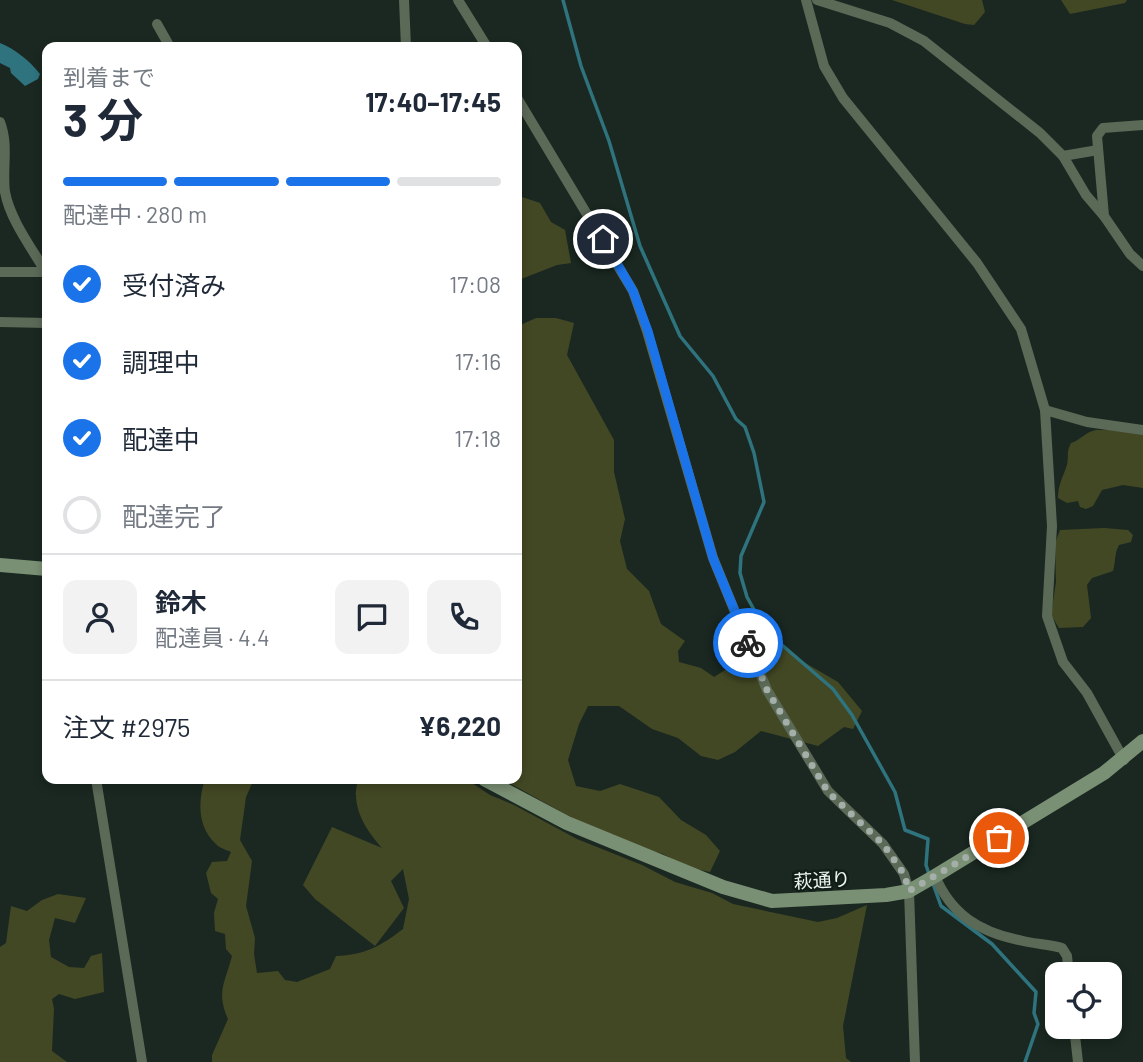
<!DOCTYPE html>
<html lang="ja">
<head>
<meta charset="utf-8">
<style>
  body { margin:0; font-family:Barlow,"Noto Sans JP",sans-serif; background:#f2f2f3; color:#1f2937; height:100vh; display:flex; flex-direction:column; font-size:26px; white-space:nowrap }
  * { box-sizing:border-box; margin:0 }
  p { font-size:23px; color:#747a83 }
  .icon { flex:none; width:38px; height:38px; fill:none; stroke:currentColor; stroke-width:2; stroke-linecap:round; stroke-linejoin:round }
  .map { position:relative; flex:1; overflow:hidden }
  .side { position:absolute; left:42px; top:42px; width:480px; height:742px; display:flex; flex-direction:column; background:#fff; border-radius:14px; box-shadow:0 4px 10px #0003 }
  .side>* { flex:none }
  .tools { position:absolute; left:1045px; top:962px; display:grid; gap:14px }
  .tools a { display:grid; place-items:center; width:77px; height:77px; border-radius:14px; background:#fff; box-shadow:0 4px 10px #0003; font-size:35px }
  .pin { position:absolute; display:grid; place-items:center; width:60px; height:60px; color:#fff; margin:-30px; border:4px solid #fff; border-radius:50%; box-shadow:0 2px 7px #0007 }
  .courier { position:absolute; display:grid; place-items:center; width:70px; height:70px; margin:-35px; border:5px solid #1a73e8; border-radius:50%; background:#fff; color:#222; box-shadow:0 2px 9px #0007 }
  .headline em { font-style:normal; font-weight:700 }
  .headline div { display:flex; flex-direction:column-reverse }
  .headline { display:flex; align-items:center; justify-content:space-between; height:119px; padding:0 21px }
  h1 { font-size:46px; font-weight:700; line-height:52px }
  .bar { display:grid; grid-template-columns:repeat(4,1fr); gap:10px 7px; align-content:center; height:84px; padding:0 21px }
  .bar i { height:9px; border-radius:5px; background:#e0e1e3 }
  .bar .current { background:#1a73e8 }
  .bar p { grid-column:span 4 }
  .line { display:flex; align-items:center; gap:18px; padding:0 21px; border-top:2px solid #e0e1e3 }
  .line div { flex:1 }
  .round { display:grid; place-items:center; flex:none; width:74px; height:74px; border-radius:14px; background:#f2f2f3 }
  ol { padding:0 21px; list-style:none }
  li { display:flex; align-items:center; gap:21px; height:77px }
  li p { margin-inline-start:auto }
  li .icon { padding:7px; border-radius:50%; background:#1a73e8; color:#fff; stroke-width:4 }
  li:last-child { color:#747a83 }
  li i { width:38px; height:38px; border:4px solid #e0e1e3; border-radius:50% }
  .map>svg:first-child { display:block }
  .green { fill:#434824 }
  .water { fill:#2e737d }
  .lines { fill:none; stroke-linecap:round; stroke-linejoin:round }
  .stream { stroke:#2e737d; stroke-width:3.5 }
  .street { stroke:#5b6957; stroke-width:10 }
  .secondary { stroke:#7a9074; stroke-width:14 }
  .done { stroke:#a4afa9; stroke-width:7; stroke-dasharray:0 12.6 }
  .route { stroke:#1a73e8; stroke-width:9 }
  .labels { text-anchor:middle; stroke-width:5; stroke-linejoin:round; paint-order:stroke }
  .street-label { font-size:19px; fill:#eef7f2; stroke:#101e17 }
</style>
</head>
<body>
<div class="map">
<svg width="1143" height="1062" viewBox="0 0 1143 1062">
  <rect width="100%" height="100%" fill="#1a2821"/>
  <g class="green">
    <polygon points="892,0 982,0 985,12 974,25 965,24"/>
    <polygon points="1061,0 1127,0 1125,3 1070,14"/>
    <polygon points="516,195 540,203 551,222 565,230 571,263 557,265 516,281"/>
    <path d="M 536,318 L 556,318 L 574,323 L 567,355 L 614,440 L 614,472 L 625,519 L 620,541 L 627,569 L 649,591 L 661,624 L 685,641 L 678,651 L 679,662 L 701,668 L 714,677 C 739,662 751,652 755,622 L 763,619 L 773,624 L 774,641 L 795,657 L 838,682 L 862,711 L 853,729 L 844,727 L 818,746 L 761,731 L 735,752 L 718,760 L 701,756 L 678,738 L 652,729 L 619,706 L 588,706 L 579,724 L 568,760 L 576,786 L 600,791 L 620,784 L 659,797 L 681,820 L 706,835 L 720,851 L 710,872 L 687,867 L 663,854 L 624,843 L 613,834 L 601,834 L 502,779 L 516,779 L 516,327 Z"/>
    <path d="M 1096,430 L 1120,430 L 1143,433 L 1143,488 L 1123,485 L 1102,490 L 1093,506 L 1086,509 L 1080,507 L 1078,501 L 1067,503 L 1058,498 C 1058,485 1063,477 1067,465 C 1069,457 1066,452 1071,443 C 1081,440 1085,432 1096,430 Z"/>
    <path d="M 1104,528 L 1128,530 L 1133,535 L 1131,542 L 1119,545 C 1114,554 1116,561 1113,571 L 1092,578 L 1087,585 L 1091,618 L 1083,627 L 1059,628 L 1051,615 L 1056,582 L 1055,544 L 1060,530 Z"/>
    <path d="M 205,779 L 254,779 L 246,797 L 240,840 L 252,861 L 246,906 L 255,938 L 254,954 L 257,973 L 278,971 L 285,980 L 297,982 L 330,969 L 336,956 C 365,955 381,946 403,929 L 409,899 L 403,869 L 391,881 L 404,908 L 375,946 L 315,899 L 303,885 L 332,827 L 382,848 C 369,833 357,817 356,796 C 355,790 358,784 357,779 L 466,779 L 490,795 L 514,805 L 577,839 L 642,865 L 675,882 L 712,893 L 733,904 L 818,922 L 837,918 L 867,905 L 843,1026 L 846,1058 L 851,1062 L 212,1062 L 212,1055 L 228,1019 C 216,992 225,983 232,956 L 226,949 L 225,934 L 215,931 L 214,913 L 218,899 L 211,893 L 206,873 L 212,862 L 227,861 L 231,852 C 227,850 219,848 216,844 C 197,827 198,800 205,779 Z"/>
    <polygon points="58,894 86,898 75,923 55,918 49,940 51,957 69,967 84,968 91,956 102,953 104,992 75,999 59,994 52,999 54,1009 52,1051 67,1062 0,1062 0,947 6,943 11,906 27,911 42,900"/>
  </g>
  <path class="water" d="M 0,43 C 15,49 30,61 40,74 L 38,79 L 25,86 L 11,73 L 10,68 L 0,63 Z"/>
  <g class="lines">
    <g class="stream">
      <polyline points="563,0 581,66 609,141 640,246 680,336 713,376 736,419 745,427 754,453 764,502 741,556 740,573 747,597 763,626 775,639 833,689 852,715 895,792 905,830 928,839 926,865 929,874"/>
      <polyline points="932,881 941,906 992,944 1036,992 1034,1013 1038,1024 1025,1062"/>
    </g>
    <g class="street">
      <polyline points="404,0 406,47"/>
      <polyline points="458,0 487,47"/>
      <polyline points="806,0 824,66 843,98 977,263 1021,329 1045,410 1052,526 1047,616 1063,662 1087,693 1124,760"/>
      <polyline points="817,0 890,23 924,41 1040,133 1063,156 1086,195 1104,216"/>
      <polyline points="157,24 170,47"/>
      <polyline points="516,96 633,291 647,331 713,558 767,690 828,791 883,844 904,874 909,891 915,1062"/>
      <path d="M 0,122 C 9,145 2,168 5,192 C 10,220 33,250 47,274"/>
      <polyline points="1143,125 1103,128 1097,136 1104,216 1130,254 1143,266"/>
      <polyline points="1063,156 1098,150"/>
      <polyline points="0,272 47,272"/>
      <polyline points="0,322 47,323"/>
      <polyline points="1045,410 1087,422 1143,430"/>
      <polyline points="96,779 142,1062"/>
      <path d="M 935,876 C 951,914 979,932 1019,940 C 1033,944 1048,944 1062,948 L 1067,956 L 1069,975"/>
      <polyline points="1074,1027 1078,1062"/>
    </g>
    <g class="secondary">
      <polyline points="0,565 47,569"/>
      <polyline points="484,779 567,823 723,887 772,901 886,895 909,891 935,876 1104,773 1143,741"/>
    </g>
  </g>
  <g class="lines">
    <polyline class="done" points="748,643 767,690 828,792 883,844 904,874 909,891 999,838"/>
    <polyline class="route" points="603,239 633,291 648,331 713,558 748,643"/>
  </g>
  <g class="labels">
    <g class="street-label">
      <text transform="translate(822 880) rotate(-3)" y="7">萩通り</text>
    </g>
  </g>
</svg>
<div class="tools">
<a><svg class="icon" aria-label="locate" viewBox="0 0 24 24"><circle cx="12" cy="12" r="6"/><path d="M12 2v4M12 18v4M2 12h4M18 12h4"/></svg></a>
</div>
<div class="pin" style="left:999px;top:838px;background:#ea580c"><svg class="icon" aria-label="bag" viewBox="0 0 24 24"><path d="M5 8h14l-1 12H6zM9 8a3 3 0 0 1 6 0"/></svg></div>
<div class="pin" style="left:603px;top:239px;background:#1f2937"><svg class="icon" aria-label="home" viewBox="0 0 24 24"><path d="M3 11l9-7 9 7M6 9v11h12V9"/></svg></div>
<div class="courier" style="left:748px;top:643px"><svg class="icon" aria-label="bike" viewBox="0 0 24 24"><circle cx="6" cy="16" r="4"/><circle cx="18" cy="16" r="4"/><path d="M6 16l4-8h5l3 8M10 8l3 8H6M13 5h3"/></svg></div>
<section class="side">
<div class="headline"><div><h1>3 分</h1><p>到着まで</p></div><em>17:40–17:45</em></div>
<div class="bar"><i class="current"></i><i class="current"></i><i class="current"></i><i></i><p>配達中 · 280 m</p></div>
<ol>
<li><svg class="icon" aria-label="check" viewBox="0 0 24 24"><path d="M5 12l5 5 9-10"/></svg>受付済み<p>17:08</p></li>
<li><svg class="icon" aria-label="check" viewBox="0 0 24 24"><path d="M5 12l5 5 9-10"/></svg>調理中<p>17:16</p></li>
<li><svg class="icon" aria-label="check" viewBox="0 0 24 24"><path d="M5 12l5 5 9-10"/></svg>配達中<p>17:18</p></li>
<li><i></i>配達完了</li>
</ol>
<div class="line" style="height:126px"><a class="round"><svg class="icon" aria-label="person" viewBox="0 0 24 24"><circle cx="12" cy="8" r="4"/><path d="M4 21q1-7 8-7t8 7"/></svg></a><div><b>鈴木</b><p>配達員 · 4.4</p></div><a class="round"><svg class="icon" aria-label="chat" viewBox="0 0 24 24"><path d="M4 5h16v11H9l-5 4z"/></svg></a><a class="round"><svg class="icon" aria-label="phone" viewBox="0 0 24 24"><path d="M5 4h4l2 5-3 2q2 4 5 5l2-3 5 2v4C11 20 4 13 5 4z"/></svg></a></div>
<div class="line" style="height:91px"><div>注文 #2975</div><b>¥6,220</b></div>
</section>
</div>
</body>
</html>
